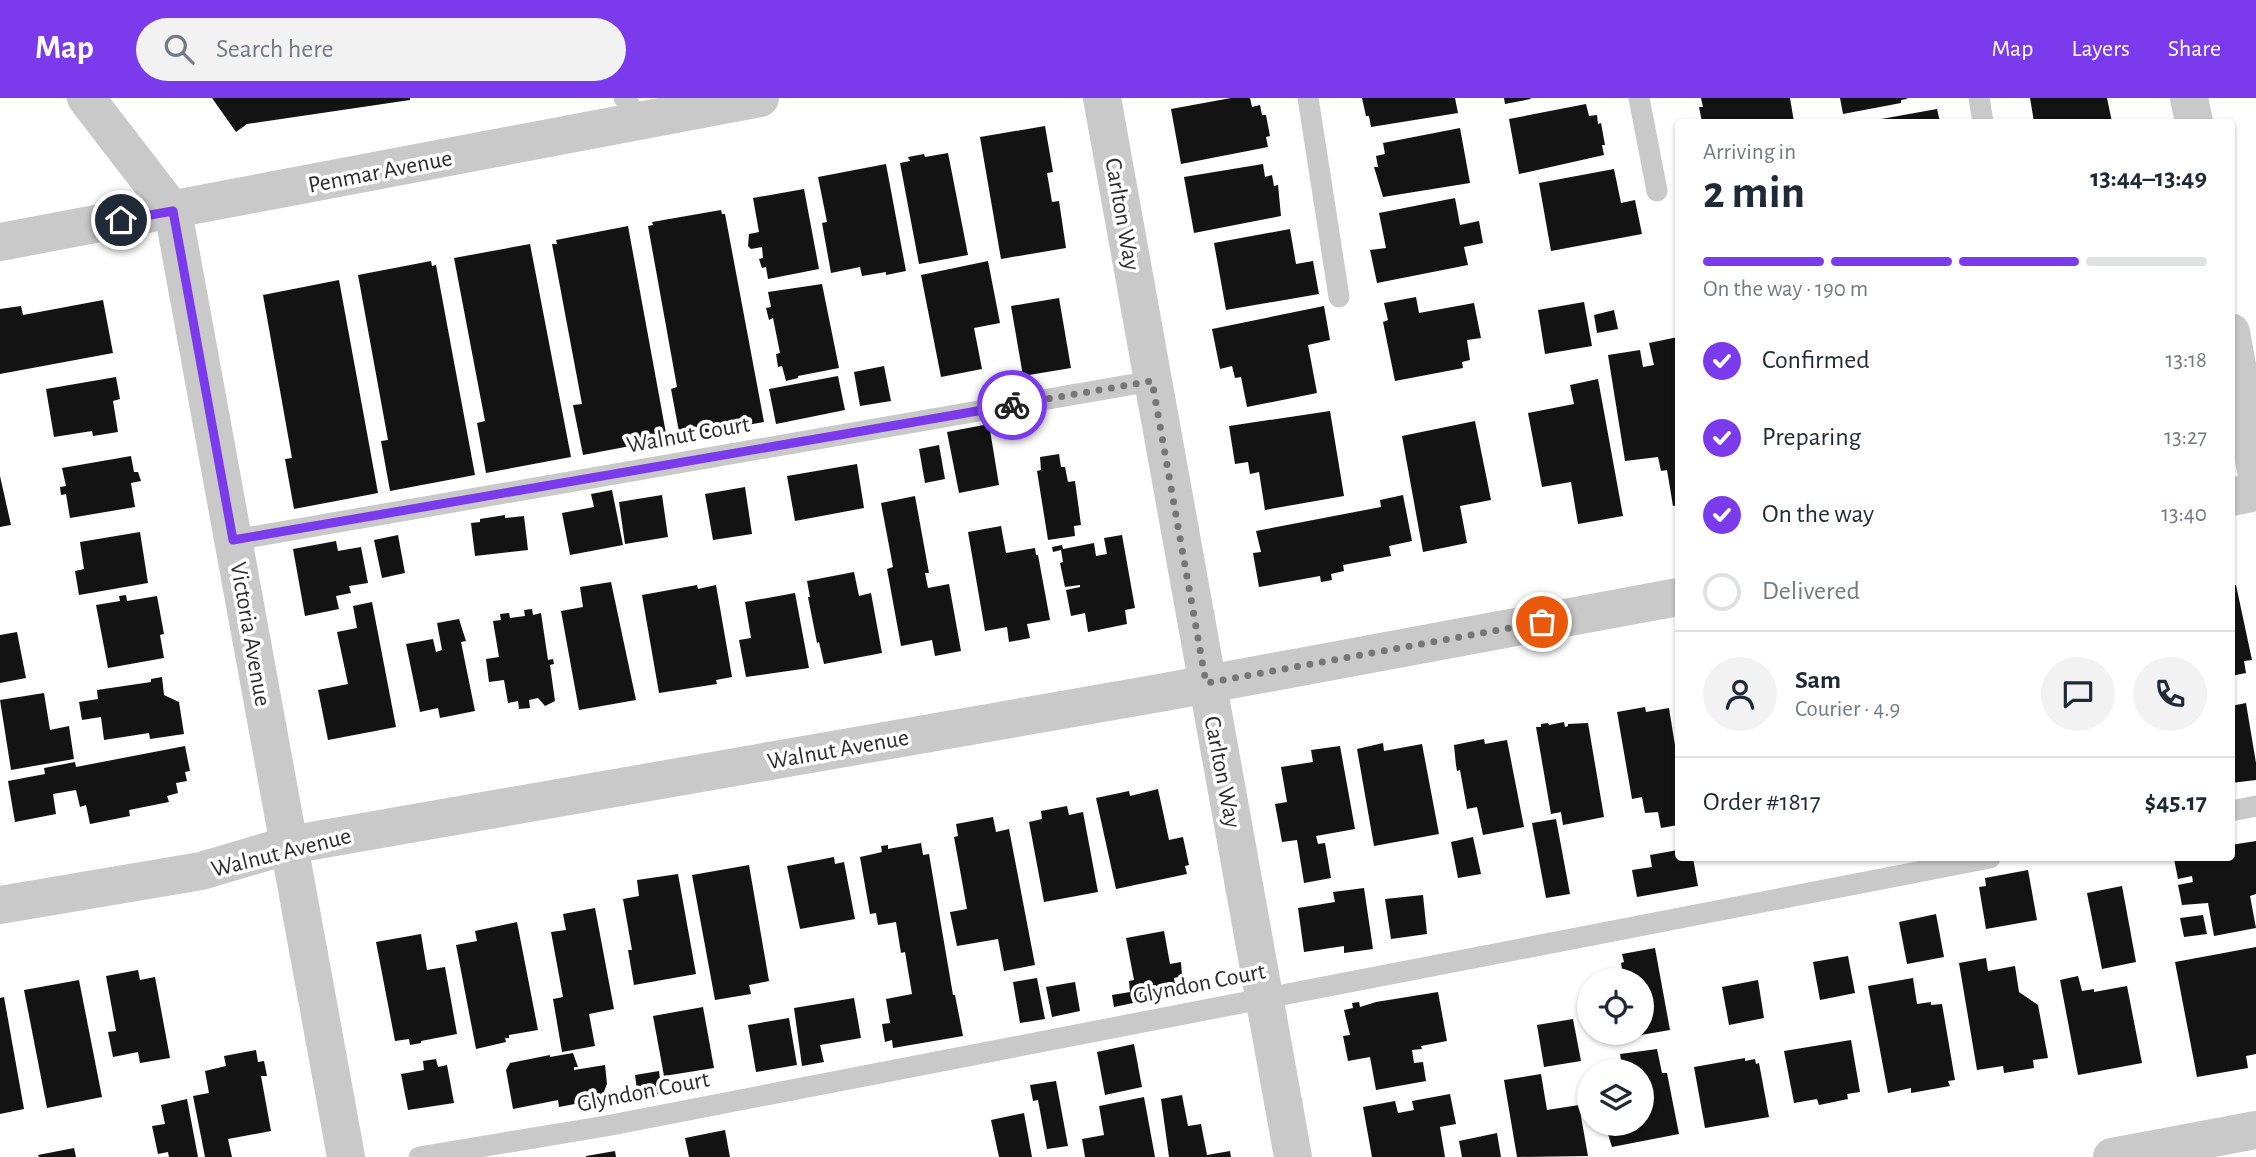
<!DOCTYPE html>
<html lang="en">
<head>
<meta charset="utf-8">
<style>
  body { margin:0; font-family:"Alegreya Sans",sans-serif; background:#f2f2f3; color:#1f2937; height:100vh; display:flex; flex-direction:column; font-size:26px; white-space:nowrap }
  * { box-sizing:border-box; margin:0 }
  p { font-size:23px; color:#747a83 }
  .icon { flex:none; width:38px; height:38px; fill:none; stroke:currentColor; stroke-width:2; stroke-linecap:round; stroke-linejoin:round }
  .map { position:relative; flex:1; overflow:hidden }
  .details { position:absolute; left:1675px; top:21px; width:560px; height:742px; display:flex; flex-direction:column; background:#fff; border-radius:7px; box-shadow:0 2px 5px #0004 }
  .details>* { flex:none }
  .buttons { position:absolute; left:1577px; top:870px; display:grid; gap:14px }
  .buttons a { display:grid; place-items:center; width:77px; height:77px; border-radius:50%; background:#fff; box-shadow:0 2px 5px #0004; font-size:35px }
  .pin { position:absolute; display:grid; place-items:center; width:60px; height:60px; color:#fff; margin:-30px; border:4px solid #fff; border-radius:50%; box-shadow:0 2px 7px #0007 }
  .courier { position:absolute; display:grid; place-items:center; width:70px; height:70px; margin:-35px; border:5px solid #7c3aed; border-radius:50%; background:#fff; color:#222; box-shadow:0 2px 9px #0007 }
  .headline em { font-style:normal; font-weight:700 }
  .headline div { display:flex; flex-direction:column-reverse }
  .headline { display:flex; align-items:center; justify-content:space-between; height:119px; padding:0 28px }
  h1 { font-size:46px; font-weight:700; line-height:52px }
  .bar { display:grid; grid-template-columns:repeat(4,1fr); gap:10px 7px; align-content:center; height:84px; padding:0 28px }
  .bar i { height:9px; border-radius:5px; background:#e0e1e3 }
  .bar .current { background:#7c3aed }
  .bar p { grid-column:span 4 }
  .line { display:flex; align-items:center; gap:18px; padding:0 28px; border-top:2px solid #e0e1e3 }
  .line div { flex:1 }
  .round { display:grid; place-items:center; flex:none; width:74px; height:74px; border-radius:37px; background:#f2f2f3 }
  ol { padding:0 28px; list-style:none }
  li { display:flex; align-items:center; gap:21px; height:77px }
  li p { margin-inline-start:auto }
  li .icon { padding:7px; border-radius:50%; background:#7c3aed; color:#fff; stroke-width:4 }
  li:last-child { color:#747a83 }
  li i { width:38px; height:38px; border:4px solid #e0e1e3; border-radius:50% }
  header { display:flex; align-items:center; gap:42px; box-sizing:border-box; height:98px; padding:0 35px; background:#7c3aed; color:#fff }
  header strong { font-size:33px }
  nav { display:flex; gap:38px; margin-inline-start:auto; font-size:24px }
  .search { width:490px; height:63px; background:#f2f2f3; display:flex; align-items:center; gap:18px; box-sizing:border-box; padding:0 24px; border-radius:38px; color:#747a83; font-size:26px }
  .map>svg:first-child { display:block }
  .building { fill:#131313 }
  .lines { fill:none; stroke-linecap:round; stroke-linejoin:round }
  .lane { stroke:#c9c9c9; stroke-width:21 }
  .street { stroke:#c9c9c9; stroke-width:38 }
  .done { stroke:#767676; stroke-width:7; stroke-dasharray:0 12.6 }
  .route { stroke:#7c3aed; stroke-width:9 }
  .labels { text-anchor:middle; stroke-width:7; stroke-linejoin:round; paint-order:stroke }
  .street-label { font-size:24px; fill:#2c2c2c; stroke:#fff }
</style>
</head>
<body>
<header>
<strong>Map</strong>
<div class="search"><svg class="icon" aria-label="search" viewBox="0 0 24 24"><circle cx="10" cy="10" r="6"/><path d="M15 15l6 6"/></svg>Search here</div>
<nav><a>Map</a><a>Layers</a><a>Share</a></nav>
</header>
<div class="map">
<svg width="2256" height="1059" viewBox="0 0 2256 1059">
  <rect width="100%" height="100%" fill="#fff"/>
  <g class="building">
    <polygon points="212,0 410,0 410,2 247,26 236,34"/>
    <polygon points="1231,0 1250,0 1252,9 1260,7 1262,17 1266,17 1270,38 1266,39 1268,49 1181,66 1171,11"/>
    <polygon points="1362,0 1455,0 1458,15 1371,29 1369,18 1366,18"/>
    <polygon points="1504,0 1530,0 1531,1 1505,6"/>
    <polygon points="1701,0 1790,0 1794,24 1702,24 1699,9 1703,9"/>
    <polygon points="1840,0 1907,0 1907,1 1901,2 1901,5 1843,16"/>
    <polygon points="2030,0 2107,0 2112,24 2034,24"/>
    <polygon points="1586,6 1589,18 1597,17 1598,26 1601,25 1605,47 1602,47 1604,57 1519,76 1509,21"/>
    <polygon points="1937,11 1940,24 1870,24 1870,23"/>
    <polygon points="1045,28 1053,74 1047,75 1052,104 1059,103 1066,150 1001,161 980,39"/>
    <polygon points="1460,30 1470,85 1383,99 1374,69 1378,69 1376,58 1385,56 1383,45"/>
    <polygon points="948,55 968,157 919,166 900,65 910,63 908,59 924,56 925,59"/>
    <polygon points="886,66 906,173 886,177 886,174 862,178 860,169 831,175 822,125 827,124 818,79"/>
    <polygon points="1263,66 1265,79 1272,77 1274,88 1278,87 1281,118 1194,135 1184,79"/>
    <polygon points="1614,71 1621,105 1635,102 1642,136 1551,153 1539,85"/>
    <polygon points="804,91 819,171 768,181 766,169 762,170 759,161 763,160 762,149 751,151 748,148 749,136 759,134 753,100"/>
    <polygon points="1455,100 1460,127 1479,123 1483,145 1464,149 1468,167 1377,185 1370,152 1386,150 1379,115"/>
    <polygon points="721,112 722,116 725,116 764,324 680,339 671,291 677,289 648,128 653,127 652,124"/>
    <polygon points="628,128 667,341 583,357 573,307 582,306 552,146 557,146 556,142"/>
    <polygon points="1290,131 1296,166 1313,163 1319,196 1226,212 1214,145"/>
    <polygon points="530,146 571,359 486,375 477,325 485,323 454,160"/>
    <polygon points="431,163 432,168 436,167 475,377 390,393 381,343 388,342 358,177"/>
    <polygon points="988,163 1000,225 974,230 982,271 941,279 921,177"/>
    <polygon points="339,182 378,395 294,411 285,361 292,360 263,197"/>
    <polygon points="822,186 839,270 798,278 798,280 786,283 782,268 778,269 776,256 780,255 773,220 769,222 766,210 771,209 768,194"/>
    <polygon points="1416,199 1419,215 1474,205 1481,240 1467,242 1470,262 1462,264 1463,270 1395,283 1383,224 1388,222 1384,205"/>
    <polygon points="1059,200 1071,270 1023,278 1011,208"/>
    <polygon points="103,202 113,255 0,276 0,211 21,208 23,217"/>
    <polygon points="1584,204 1592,248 1545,256 1538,212"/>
    <polygon points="1324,208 1330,242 1308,247 1317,295 1247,309 1241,279 1235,280 1232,268 1220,271 1212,231"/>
    <polygon points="1614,212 1618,231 1597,235 1594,217"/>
    <polygon points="1678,239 1678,407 1673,408 1667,372 1661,373 1658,359 1625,363 1608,257 1640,252 1643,269 1654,267 1649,245"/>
    <polygon points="884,268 891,303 860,308 854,274"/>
    <polygon points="838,278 845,312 776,326 769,291"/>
    <polygon points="116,279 120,301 113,303 118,334 93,338 92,333 54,339 46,291"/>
    <polygon points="1598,281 1623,418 1578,426 1571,384 1542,389 1528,315 1574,306 1570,287"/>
    <polygon points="1330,313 1344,398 1265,412 1259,374 1250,376 1248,364 1235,366 1229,328"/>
    <polygon points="1475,323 1491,402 1460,408 1467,445 1423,454 1402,338"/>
    <polygon points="989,326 999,387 959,395 947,334"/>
    <polygon points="939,347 945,381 925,385 919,351"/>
    <polygon points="1059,356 1061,369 1065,369 1068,384 1075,383 1081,427 1074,428 1075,438 1048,442 1037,373 1041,372 1040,359"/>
    <polygon points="131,358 134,374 138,374 141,383 131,385 135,409 70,420 66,396 61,397 60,389 66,388 62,370"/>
    <polygon points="857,366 864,410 795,423 787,378"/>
    <polygon points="0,378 11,427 0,429"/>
    <polygon points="745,389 752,436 713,442 705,396"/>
    <polygon points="612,392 623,447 570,457 562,415 594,409 591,396"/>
    <polygon points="662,397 668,439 625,446 619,404"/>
    <polygon points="1403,397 1412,443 1389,448 1391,458 1343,467 1344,473 1331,476 1332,482 1321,484 1320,478 1259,489 1253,455 1261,454 1256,433 1381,409 1380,402"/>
    <polygon points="915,398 929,475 925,475 928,490 949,486 961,553 935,558 932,542 901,548 887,471 893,469 881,405"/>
    <polygon points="505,417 505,420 524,418 528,452 475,458 471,425 480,424 480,421"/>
    <polygon points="1001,428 1006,455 1035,450 1036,457 1038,457 1050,522 1027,526 1030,540 1009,544 1007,529 985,533 968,434"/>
    <polygon points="140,434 148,485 79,497 75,473 84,471 80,444"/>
    <polygon points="398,437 405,475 382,480 374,442"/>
    <polygon points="1122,437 1135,510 1125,512 1127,526 1088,534 1085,515 1071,518 1066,492 1080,489 1080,487 1065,489 1060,465 1063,464 1061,452 1053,454 1052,449 1062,447 1063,451 1094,445 1096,458 1107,456 1104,440"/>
    <polygon points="336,443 338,453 361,449 368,485 349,488 351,495 336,498 339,511 305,518 293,451"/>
    <polygon points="854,474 859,498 871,495 882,555 824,566 819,544 817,545 808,499 810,499 807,483"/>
    <polygon points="611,484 636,602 579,612 561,513 583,509 580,489"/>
    <polygon points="697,487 698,491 716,487 732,579 716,582 717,586 659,595 642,497"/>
    <polygon points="2231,487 2236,487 2252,562 2244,563 2246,575 2231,578"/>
    <polygon points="795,495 809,570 746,579 739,542 751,540 745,504"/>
    <polygon points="126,497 127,503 157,498 164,536 160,537 164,560 108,570 96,507 120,503 119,498"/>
    <polygon points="372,504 396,629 328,642 318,592 348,586 337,534 357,530 353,508"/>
    <polygon points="532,511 533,517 541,515 548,562 553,561 554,566 550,567 555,603 545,608 538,600 529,602 530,610 519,611 518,603 508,605 504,582 489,584 486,561 499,559 493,523 501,522 500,516 509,515 510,520 525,518 524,512"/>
    <polygon points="459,521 466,543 461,544 475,613 440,620 438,610 420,614 406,546 433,541 436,554 442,552 437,525"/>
    <polygon points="17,534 26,580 0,585 0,537"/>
    <polygon points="162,579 164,597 179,604 184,636 150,641 149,635 104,642 101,619 82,622 79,604 98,601 97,592 151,584 151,581"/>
    <polygon points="44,595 50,632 69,628 74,661 11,672 0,602"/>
    <polygon points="2246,605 2256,665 2256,682 2231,685 2231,608"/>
    <polygon points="1645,609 1646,614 1669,610 1678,666 1678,727 1661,730 1658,714 1645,715 1642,699 1632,701 1617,614"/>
    <polygon points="1564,624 1565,629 1568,628 1568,626 1588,625 1604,719 1563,727 1561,714 1551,716 1536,629 1541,629 1541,626 1548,625 1549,627"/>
    <polygon points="1484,641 1485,646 1507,642 1524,729 1483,737 1477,709 1467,711 1460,672 1457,673 1456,667 1454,647"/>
    <polygon points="1383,645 1384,653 1422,646 1439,736 1374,748 1357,651"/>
    <polygon points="185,648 190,673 185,674 187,683 176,685 178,695 167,698 169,704 129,712 130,718 90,726 86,707 80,709 76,692 53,696 56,716 15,724 8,683 45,676 44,670 75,664 76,669"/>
    <polygon points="1340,648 1355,731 1316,738 1318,746 1325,745 1331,780 1304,785 1297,742 1282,744 1275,706 1287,704 1281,669 1313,664 1311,652"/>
    <polygon points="1158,691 1169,742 1183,739 1189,767 1185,768 1187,776 1116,791 1096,700 1129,693 1130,698"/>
    <polygon points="1067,708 1069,717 1083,714 1098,794 1044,804 1029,724 1042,721 1041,713"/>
    <polygon points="993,719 996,734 1009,731 1035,867 1004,873 998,841 957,848 950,814 967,811 954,739 958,738 956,726"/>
    <polygon points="1556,721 1570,796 1546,800 1532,725"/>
    <polygon points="1473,739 1481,776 1458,780 1451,744"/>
    <polygon points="2256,743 2256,796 2250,798 2256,830 2214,838 2208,805 2182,807 2178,787 2193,784 2192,778 2178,781 2174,761 2231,760 2231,747"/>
    <polygon points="921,745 923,757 929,756 953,897 955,897 963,938 893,950 892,942 885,944 882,926 890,925 886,901 912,896 905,854 901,855 896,824 878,827 876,815 870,816 860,759 882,754 881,748 888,747 888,751"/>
    <polygon points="1678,752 1678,760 1693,760 1698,788 1637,799 1632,772 1652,769 1650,757"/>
    <polygon points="834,759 835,766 844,764 855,821 800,831 787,768"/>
    <polygon points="749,767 769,883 749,887 751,896 715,902 692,777"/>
    <polygon points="2028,772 2037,822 1986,831 1979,789 1986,788 1985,780"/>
    <polygon points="678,776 696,876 634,887 628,852 632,852 623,801 639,798 637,782"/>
    <polygon points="2122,788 2136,864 2102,871 2087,795"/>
    <polygon points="1364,790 1373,851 1344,855 1344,848 1304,854 1298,810 1335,804 1333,794"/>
    <polygon points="1423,797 1427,836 1391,841 1385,801"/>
    <polygon points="595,810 614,911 589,916 595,948 562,954 553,901 563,899 551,834 566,832 563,816"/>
    <polygon points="1936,816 1944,859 1907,866 1899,824"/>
    <polygon points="2203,817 2207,836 2184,839 2180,820"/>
    <polygon points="517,824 538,932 509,937 509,940 505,940 506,944 476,951 456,847 477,843 475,833"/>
    <polygon points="1164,833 1170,866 1181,864 1182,878 1174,880 1176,893 1132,901 1133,905 1114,909 1112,897 1130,894 1129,883 1134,882 1126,840"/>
    <polygon points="421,836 427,872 445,869 457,936 421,943 421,945 410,947 409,941 395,943 376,844"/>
    <polygon points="2256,849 2256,956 2246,958 2248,970 2197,979 2175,864"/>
    <polygon points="1655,850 1670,932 1635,938 1634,934 1642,934 1642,882 1624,882 1621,865 1624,864 1622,856"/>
    <polygon points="1848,858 1855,895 1820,902 1813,864"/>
    <polygon points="1986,860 1988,873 2015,868 2019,894 2038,907 2048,960 2033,962 2034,970 2004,975 2003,968 1977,972 1959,865"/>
    <polygon points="138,872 140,882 155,879 170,960 140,965 138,954 113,959 108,934 116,933 106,878"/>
    <polygon points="2078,878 2082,893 2094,891 2094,894 2127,888 2142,965 2078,977 2060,882"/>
    <polygon points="1037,880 1045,921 1020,925 1013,884"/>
    <polygon points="1913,880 1917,906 1931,904 1931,907 1942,906 1955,982 1948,983 1950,988 1911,995 1911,990 1888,995 1868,888"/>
    <polygon points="79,882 102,999 47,1010 24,892"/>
    <polygon points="1758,882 1764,920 1729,927 1722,889"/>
    <polygon points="1075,884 1080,913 1052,919 1046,889"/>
    <polygon points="1438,894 1447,943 1421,948 1422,951 1412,952 1414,965 1423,964 1426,983 1376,992 1370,959 1348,963 1343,938 1350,937 1344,912 1353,910 1352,905 1359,904 1360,909 1376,904"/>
    <polygon points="4,899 24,1011 0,1016 0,900"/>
    <polygon points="854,900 861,940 820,947 824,964 802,968 794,910"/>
    <polygon points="703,909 714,970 664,978 653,918"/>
    <polygon points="789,920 797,967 756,974 748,927"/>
    <polygon points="1573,921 1581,963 1544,969 1537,927"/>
    <polygon points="1851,942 1860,994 1847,996 1848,1001 1819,1007 1817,1001 1794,1005 1784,953"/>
    <polygon points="1134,946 1142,989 1105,997 1097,954"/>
    <polygon points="1657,951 1662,975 1667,975 1679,1036 1612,1049 1605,1026 1642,1026 1642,973 1623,973 1620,956"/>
    <polygon points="256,952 258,964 264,963 267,978 261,978 271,1033 228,1041 232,1059 205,1059 193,998 209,995 205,973 226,968 224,958"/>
    <polygon points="573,955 578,969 574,969 574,972 605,967 607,986 601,1001 559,1009 558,1002 513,1011 506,972 510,965 550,957 550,959"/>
    <polygon points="1745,960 1745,963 1755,961 1756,966 1759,965 1769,1019 1705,1030 1694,969"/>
    <polygon points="436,961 438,969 447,967 454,1005 408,1012 401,976 424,972 423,963"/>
    <polygon points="659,973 660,981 664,981 664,995 638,1000 635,977"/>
    <polygon points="1541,976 1547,1012 1579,1007 1588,1058 1517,1059 1504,982"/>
    <polygon points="1056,983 1068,1048 1047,1051 1038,1002 1033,1003 1030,987"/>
    <polygon points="1450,996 1456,1026 1440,1029 1445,1059 1372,1059 1363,1009 1395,1003 1398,1015 1414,1012 1412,1003"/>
    <polygon points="1182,997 1188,1028 1201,1026 1207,1057 1230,1053 1231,1059 1169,1059 1161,1001"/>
    <polygon points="1144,999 1155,1059 1085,1059 1082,1041 1104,1037 1099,1008"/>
    <polygon points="187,1001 198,1059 169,1059 168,1054 158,1056 152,1028 165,1026 161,1007"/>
    <polygon points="1024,1015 1032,1059 999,1059 991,1022"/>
    <polygon points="725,1032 730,1059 689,1059 685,1040"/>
    <polygon points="1497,1035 1501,1059 1462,1059 1459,1043"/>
    <polygon points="74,1050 76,1059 39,1059 38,1057"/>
    <polygon points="615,1053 616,1059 586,1059 586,1058"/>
  </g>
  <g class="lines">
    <g class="lane">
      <polyline points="624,0 642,23"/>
      <polyline points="1308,0 1339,199"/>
      <polyline points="1639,0 1657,93"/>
      <polyline points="1979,0 1983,24"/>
      <polyline points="234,442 1152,283"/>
      <polyline points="2231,713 2256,708"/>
      <polyline points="419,1059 606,1028 1990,760"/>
    </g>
    <g class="street">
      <polyline points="86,0 173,113 346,1059"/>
      <polyline points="1102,0 1293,1059"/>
      <polyline points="2189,0 2194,24"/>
      <polyline points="0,144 760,0"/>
      <polyline points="2231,234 2256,372"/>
      <polyline points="2231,399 2256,394"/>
      <polyline points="0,807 201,773 289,747 1165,594 1678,499"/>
      <polyline points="2112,1059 2256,1032"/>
    </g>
  </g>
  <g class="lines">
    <polyline class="done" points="1012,307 1152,283 1206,585 1542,524"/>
    <polyline class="route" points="121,122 173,113 233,442 1012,307"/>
  </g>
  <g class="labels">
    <g class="street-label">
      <text transform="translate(380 73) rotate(-11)" y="8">Penmar Avenue</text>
      <text transform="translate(1123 116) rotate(80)" y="8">Carlton Way</text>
      <text transform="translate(688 336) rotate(-10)" y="8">Walnut Court</text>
      <text transform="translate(251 536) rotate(80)" y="8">Victoria Avenue</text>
      <text transform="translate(838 651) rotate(-10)" y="8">Walnut Avenue</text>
      <text transform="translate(1223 674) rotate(79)" y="8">Carlton Way</text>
      <text transform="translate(281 754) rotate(-14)" y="8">Walnut Avenue</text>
      <text transform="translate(1199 885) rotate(-11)" y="8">Glyndon Court</text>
      <text transform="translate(643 993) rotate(-11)" y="8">Glyndon Court</text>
    </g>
  </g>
</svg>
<div class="buttons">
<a><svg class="icon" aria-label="locate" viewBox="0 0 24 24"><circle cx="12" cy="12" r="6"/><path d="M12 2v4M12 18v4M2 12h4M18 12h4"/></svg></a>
<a><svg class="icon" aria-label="layers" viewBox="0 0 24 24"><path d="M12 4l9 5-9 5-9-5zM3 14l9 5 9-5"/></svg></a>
</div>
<div class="pin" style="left:1542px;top:524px;background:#ea580c"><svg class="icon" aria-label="bag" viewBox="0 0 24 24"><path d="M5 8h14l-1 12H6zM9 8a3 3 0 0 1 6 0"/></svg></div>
<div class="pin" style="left:121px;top:122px;background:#1f2937"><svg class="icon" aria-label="home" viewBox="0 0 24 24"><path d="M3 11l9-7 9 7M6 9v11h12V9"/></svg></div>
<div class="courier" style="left:1012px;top:307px"><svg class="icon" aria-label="bike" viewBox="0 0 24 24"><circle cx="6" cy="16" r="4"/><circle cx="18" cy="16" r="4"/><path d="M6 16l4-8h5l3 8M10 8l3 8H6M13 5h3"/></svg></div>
<section class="details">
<div class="headline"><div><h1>2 min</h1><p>Arriving in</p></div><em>13:44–13:49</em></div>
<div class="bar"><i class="current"></i><i class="current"></i><i class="current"></i><i></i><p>On the way · 190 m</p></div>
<ol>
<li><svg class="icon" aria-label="check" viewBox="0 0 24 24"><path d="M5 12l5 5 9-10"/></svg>Confirmed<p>13:18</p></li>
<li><svg class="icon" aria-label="check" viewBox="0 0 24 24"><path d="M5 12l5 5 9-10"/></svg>Preparing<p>13:27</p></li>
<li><svg class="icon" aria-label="check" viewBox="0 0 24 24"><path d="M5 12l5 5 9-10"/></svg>On the way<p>13:40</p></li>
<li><i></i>Delivered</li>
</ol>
<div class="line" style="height:126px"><a class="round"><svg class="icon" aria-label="person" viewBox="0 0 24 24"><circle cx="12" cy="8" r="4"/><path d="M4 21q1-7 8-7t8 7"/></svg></a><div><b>Sam</b><p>Courier · 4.9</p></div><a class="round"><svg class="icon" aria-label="chat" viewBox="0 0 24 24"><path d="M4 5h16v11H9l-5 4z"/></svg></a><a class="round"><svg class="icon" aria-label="phone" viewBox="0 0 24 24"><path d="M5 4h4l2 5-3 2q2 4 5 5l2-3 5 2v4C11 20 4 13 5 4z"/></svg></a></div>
<div class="line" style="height:91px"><div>Order #1817</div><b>$45.17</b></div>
</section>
</div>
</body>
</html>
